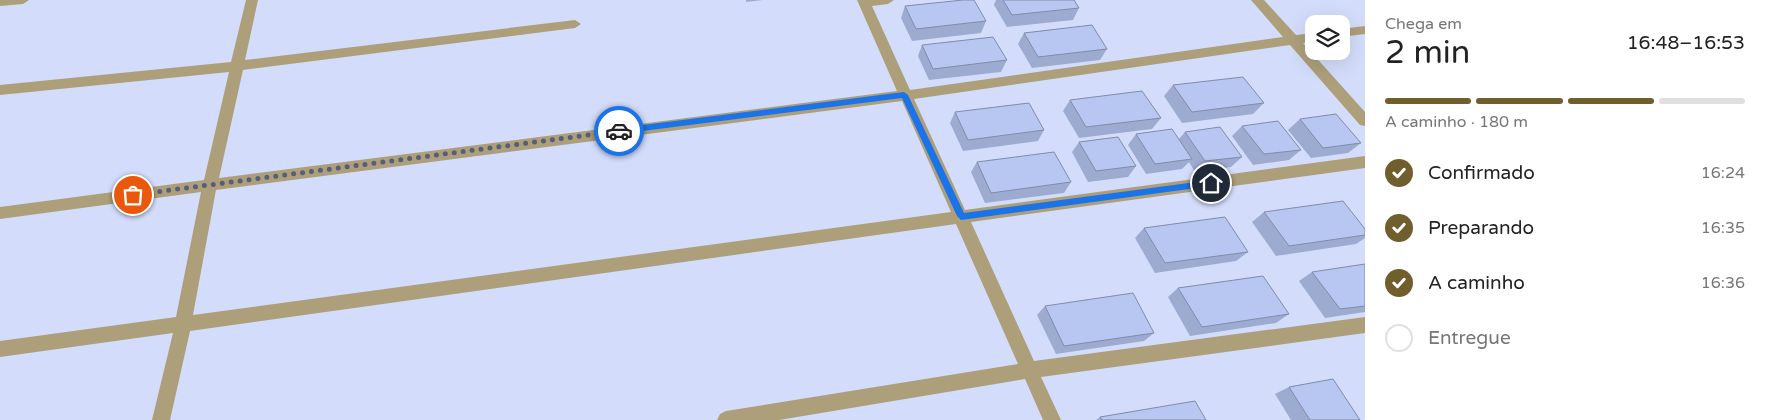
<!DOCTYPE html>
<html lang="pt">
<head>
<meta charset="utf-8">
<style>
  body { margin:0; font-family:"Varela Round",sans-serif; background:#f6f6f6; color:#222; height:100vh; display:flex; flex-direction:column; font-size:19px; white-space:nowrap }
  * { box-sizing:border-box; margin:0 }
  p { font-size:16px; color:#767676 }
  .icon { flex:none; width:28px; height:28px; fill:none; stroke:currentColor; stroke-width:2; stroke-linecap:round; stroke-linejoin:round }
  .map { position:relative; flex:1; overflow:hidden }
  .details { display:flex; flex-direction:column; background:#fff; width:400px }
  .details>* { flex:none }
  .fabs { position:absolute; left:1305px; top:15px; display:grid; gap:10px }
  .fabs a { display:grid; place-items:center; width:45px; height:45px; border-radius:10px; background:#fff; box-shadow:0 5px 20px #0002; font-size:25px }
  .pin { position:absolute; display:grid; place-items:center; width:42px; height:42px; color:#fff; margin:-21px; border:2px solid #fff; border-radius:50%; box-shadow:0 1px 5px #0007 }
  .courier { position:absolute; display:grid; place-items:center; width:50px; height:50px; margin:-25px; border:4px solid #1a73e8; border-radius:50%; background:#fff; color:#222; box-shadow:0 1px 6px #0007 }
  .headline em { font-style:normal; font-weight:600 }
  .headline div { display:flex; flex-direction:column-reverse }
  .headline { display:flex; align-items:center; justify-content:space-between; height:85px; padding:0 20px }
  h1 { font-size:32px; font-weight:600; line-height:38px }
  .bar { display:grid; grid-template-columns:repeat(4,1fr); gap:8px 5px; align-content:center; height:60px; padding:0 20px }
  .bar i { height:6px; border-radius:4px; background:#e0e0e0 }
  .bar .active { background:#705e2c }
  .bar p { grid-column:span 4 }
  ol { padding:0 20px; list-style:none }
  li { display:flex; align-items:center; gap:15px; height:55px }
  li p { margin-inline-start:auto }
  li .icon { padding:5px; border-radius:50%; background:#705e2c; color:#fff; stroke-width:4 }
  li:last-child { color:#767676 }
  li i { width:28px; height:28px; border:2px solid #e0e0e0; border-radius:50% }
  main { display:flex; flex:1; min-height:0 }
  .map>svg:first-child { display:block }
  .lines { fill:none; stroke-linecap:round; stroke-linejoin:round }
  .minor { fill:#ad9f79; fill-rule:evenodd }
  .wall { fill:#9eabd0 }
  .building { fill:#b8c7f2; stroke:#818ba9 }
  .route { fill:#1a73e8 }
  .done { stroke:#565e7a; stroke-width:5; stroke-dasharray:0 9 }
</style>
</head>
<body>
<main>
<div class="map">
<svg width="1365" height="420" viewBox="0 0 1365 420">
  <rect width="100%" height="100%" fill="#d3ddfb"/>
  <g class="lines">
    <g class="minor">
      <polygon points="0,0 29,0 23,4 0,6"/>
      <path d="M 246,0 L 258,0 L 245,60 L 575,20 L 581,24 L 575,28 L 243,70 L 219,178 L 897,91 L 857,0 L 894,0 L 888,4 L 872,6 L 910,90 L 1283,37 L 1251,0 L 1264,0 L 1296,35 L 1314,33 L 1314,41 L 1303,43 L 1365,112 L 1365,126 L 1360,125 L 1290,45 L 914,99 L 965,210 L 1365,156 L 1365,168 L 971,222 L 1034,361 L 1365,317 L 1365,333 L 1041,377 L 1061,420 L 1043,420 L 1025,379 L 779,420 L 717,420 L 720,414 L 726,411 L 1018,364 L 956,224 L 190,331 L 170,420 L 152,420 L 173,333 L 0,357 L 0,341 L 176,317 L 201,192 L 0,219 L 0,207 L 204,180 L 229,72 L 0,95 L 0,85 L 231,62 ZM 902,101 L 951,212 L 193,315 L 216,190 Z"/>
      <polygon points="1365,26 1365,34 1341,37 1341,29"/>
    </g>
  </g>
  <g class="wall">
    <polygon points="746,0 763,0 746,2"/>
    <polygon points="996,0 1074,0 1079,8 1073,20 1007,27 994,5"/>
    <polygon points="905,6 986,21 981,33 912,41 901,18"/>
    <polygon points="1024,33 1107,49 1100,60 1032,68 1018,44"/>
    <polygon points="922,45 1007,60 1001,72 929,80 918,56"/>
    <polygon points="1173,85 1264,103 1253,114 1182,123 1164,96"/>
    <polygon points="1070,100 1161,118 1152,129 1079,138 1063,111"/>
    <polygon points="955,112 1044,130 1038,141 963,151 950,123"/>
    <polygon points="1300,119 1361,143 1348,153 1311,158 1288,130"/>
    <polygon points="1242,126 1301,150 1289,160 1253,165 1232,136"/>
    <polygon points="1185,132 1242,157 1231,167 1195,172 1189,162 1182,169 1146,174 1128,145 1136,134 1179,139"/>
    <polygon points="1079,142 1136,166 1128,177 1088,182 1072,152"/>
    <polygon points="977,162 1071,182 1064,193 985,203 971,172"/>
    <polygon points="1264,212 1365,229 1365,238 1356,244 1276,256 1252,222"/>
    <polygon points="1144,228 1248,252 1236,261 1155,273 1135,238"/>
    <polygon points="1365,264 1365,312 1325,318 1299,281 1312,272"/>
    <polygon points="1178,288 1289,314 1276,323 1190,336 1168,297"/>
    <polygon points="1045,306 1154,333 1144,341 1056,354 1037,315"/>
    <polygon points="1289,387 1360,420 1291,420 1275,394"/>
    <polygon points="1100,417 1206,420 1096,420"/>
  </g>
  <g class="building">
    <polygon points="963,0 974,0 986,21 916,29 905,6"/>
    <polygon points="1003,0 1074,0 1079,8 1012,15"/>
    <polygon points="1092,25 1107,49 1038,57 1024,33"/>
    <polygon points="993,37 1007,60 933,69 922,45"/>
    <polygon points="1243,77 1264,103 1192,112 1173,85"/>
    <polygon points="1142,91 1161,118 1086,127 1070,100"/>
    <polygon points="1029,103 1044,130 968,140 955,112"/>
    <polygon points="1336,114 1361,143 1323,148 1300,119"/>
    <polygon points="1278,121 1301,150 1264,154 1242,126"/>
    <polygon points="1220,127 1242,157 1205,161 1185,132"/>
    <polygon points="1172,129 1192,159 1155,164 1136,134"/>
    <polygon points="1118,137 1136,166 1096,171 1079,142"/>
    <polygon points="1054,152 1071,182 991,193 977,162"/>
    <polygon points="1343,201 1365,229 1365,235 1289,246 1264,212"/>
    <polygon points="1225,217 1248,252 1165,263 1144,228"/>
    <polygon points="1365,264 1365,306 1340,309 1312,272"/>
    <polygon points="1263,276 1289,314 1202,327 1178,288"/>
    <polygon points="1133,293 1154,333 1064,346 1045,306"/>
    <polygon points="1333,379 1360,420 1310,420 1289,387"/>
    <polygon points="1195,401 1206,420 1102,420 1100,417"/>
  </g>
  <polygon class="route" points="904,92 908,95 964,213 1211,180 1215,183 1211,186 961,220 957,216 902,98 619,134 615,131 619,128"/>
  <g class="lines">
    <polyline class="done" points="133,195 619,131"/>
  </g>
</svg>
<div class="fabs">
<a><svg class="icon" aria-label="layers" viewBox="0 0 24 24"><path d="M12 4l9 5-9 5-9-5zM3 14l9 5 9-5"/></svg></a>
</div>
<div class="pin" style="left:133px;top:195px;background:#ea580c"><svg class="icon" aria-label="bag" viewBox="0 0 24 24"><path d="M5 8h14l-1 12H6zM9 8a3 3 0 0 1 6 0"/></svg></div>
<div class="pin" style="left:1211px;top:183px;background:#1f2937"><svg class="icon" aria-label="home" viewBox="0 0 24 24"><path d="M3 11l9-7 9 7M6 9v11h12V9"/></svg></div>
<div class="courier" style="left:619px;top:131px"><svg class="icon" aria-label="car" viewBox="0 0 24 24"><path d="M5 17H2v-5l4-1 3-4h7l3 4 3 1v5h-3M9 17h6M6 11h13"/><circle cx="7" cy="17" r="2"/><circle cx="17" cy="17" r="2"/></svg></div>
</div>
<section class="details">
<div class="headline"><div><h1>2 min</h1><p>Chega em</p></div><em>16:48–16:53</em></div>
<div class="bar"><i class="active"></i><i class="active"></i><i class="active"></i><i></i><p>A caminho · 180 m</p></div>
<ol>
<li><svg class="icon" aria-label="check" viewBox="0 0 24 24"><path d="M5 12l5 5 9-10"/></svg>Confirmado<p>16:24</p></li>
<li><svg class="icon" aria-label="check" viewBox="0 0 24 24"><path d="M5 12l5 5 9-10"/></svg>Preparando<p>16:35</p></li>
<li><svg class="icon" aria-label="check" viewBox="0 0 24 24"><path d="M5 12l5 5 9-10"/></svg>A caminho<p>16:36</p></li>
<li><i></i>Entregue</li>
</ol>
</section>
</main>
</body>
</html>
